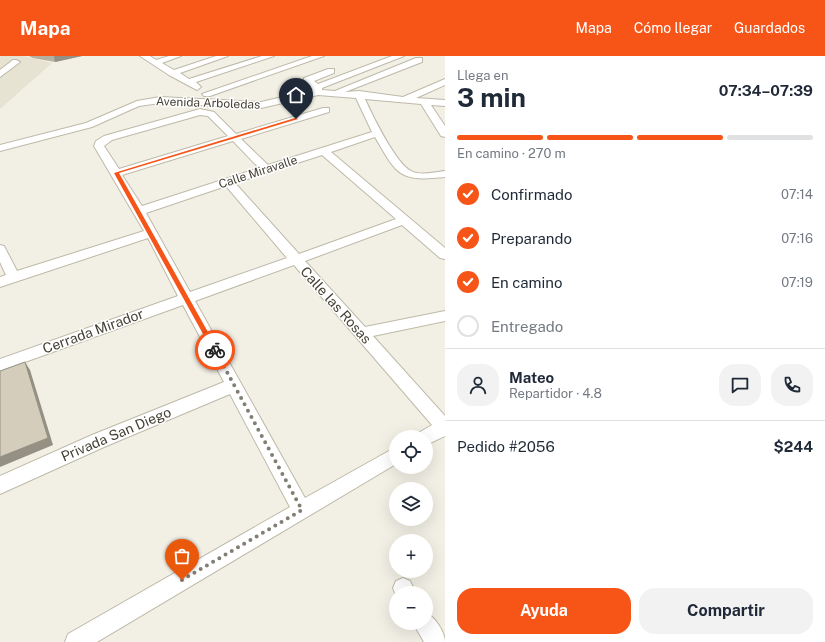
<!DOCTYPE html>
<html lang="es">
<head>
<meta charset="utf-8">
<style>
  body { margin:0; font-family:"Public Sans",sans-serif; background:#f2f2f3; color:#1f2937; height:100vh; display:flex; flex-direction:column; font-size:15px; white-space:nowrap }
  * { box-sizing:border-box; margin:0 }
  p { font-size:13px; color:#747a83 }
  .icon { flex:none; width:22px; height:22px; fill:none; stroke:currentColor; stroke-width:2; stroke-linecap:round; stroke-linejoin:round }
  .map { position:relative; flex:1; overflow:hidden }
  .panel { display:flex; flex-direction:column; background:#fff; width:380px }
  .panel>* { flex:none }
  .fabs { position:absolute; left:389px; top:374px; display:grid; gap:8px }
  .fabs a { display:grid; place-items:center; width:44px; height:44px; border-radius:50%; background:#fff; box-shadow:0 4px 16px #0002; font-size:20px }
  .pin { position:absolute; display:grid; place-items:center; width:34px; height:34px; color:#fff; margin:-41px -17px; border-radius:50% 50% 50% 0; rotate:-45deg; box-shadow:0 0 4px #0007 }
  .pin .icon { rotate:45deg }
  .courier { position:absolute; display:grid; place-items:center; width:40px; height:40px; margin:-20px; border:3px solid #f75518; border-radius:50%; background:#fff; color:#222; box-shadow:0 1px 5px #0007 }
  .overview em { font-style:normal; font-weight:700 }
  .overview div { display:flex; flex-direction:column-reverse }
  .overview { display:flex; align-items:center; justify-content:space-between; height:68px; padding:0 12px }
  h1 { font-size:26px; font-weight:700; line-height:30px }
  .bar { display:grid; grid-template-columns:repeat(4,1fr); gap:6px 4px; align-content:center; height:48px; padding:0 12px }
  .bar i { height:5px; border-radius:3px; background:#e0e1e3 }
  .bar .selected { background:#f75518 }
  .bar p { grid-column:span 4 }
  .line { display:flex; align-items:center; gap:10px; padding:0 12px; border-top:1px solid #e0e1e3 }
  .line div { flex:1 }
  .round { display:grid; place-items:center; flex:none; width:42px; height:42px; border-radius:16px; background:#f2f2f3 }
  ol { padding:0 12px; list-style:none }
  li { display:flex; align-items:center; gap:12px; height:44px }
  li p { margin-inline-start:auto }
  li .icon { padding:4px; border-radius:50%; background:#f75518; color:#fff; stroke-width:4 }
  li:last-child { color:#747a83 }
  li i { width:22px; height:22px; border:2px solid #e0e1e3; border-radius:50% }
  .cta { display:flex; gap:8px; margin-top:auto; padding:8px 12px }
  .cta a { flex:1; height:46px; border-radius:16px; background:#f75518; color:#fff; font-size:16px; font-weight:700; line-height:46px; text-align:center }
  .cta a+a { background:#f2f2f3; color:#1f2937 }
  header { display:flex; align-items:center; gap:24px; box-sizing:border-box; height:56px; padding:0 20px; background:#f75518; color:#fff }
  header strong { font-size:19px }
  nav { display:flex; gap:22px; margin-inline-start:auto; font-size:14px }
  main { display:flex; flex:1; min-height:0 }
  .map>svg:first-child { display:block }
  .residential { fill:#e6e3d3 }
  .lines { fill:none; stroke-linecap:round; stroke-linejoin:round }
  .minor-casing { stroke:#beb9a8; stroke-width:2 }
  .minor { fill:#fff; fill-rule:evenodd }
  .wall { fill:#b6b0a1 }
  .shaded-wall { fill:#949083 }
  .building { fill:#d4cdbb; stroke:#949083 }
  .route { fill:#f75518 }
  .done { stroke:#827e73; stroke-width:4; stroke-dasharray:0 7.2 }
  .labels { text-anchor:middle; stroke-width:3; stroke-linejoin:round; paint-order:stroke }
  .far-street-label { font-size:12px; fill:#454135; stroke:#fff }
  .street-label { font-size:14px; fill:#454135; stroke:#fff }
</style>
</head>
<body>
<header>
<strong>Mapa</strong>
<nav><a>Mapa</a><a>Cómo llegar</a><a>Guardados</a></nav>
</header>
<main>
<div class="map">
<svg width="445" height="586" viewBox="0 0 445 586">
  <rect width="100%" height="100%" fill="#f2f0e5"/>
  <polygon class="residential" points="0,0 24,0 52,7 0,53"/>
  <g class="lines">
    <defs>
      <g id="minor">
        <polygon points="140,0 150,0 156,4 169,0 181,0 162,7 174,14 216,0 228,0 180,17 189,23 262,0 274,0 196,26 201,31 197,34 169,19"/>
        <polygon points="312,0 324,0 210,40 204,40 202,38"/>
        <path d="M 392,0 L 404,0 L 322,32 L 322,34 L 335,35 L 416,2 L 422,2 L 422,6 L 345,36 L 359,35 L 403,41 L 445,23 L 445,29 L 416,42 L 445,44 L 445,50 L 431,49 L 445,70 L 445,81 L 441,80 L 421,48 L 365,43 C 372,59 396,108 411,115 C 420,120 435,116 445,115 L 445,121 C 399,126 397,119 375,81 L 331,96 L 445,192 L 445,203 L 440,202 L 402,169 L 305,205 L 365,271 L 445,255 L 445,265 L 373,280 L 445,360 L 445,380 L 426,389 L 426,381 L 417,381 L 420,376 L 432,369 L 294,209 L 195,245 L 305,442 L 396,391 L 396,408 L 97,586 L 65,586 L 68,578 L 290,451 L 230,338 L 104,391 L 0,438 L 0,420 L 92,379 L 224,326 L 183,249 L 0,315 L 0,303 L 178,240 L 148,182 L 0,231 L 0,221 L 6,219 L 0,206 L 0,189 L 4,190 L 17,215 L 144,175 L 94,90 L 96,85 L 104,80 L 200,53 L 214,56 L 236,78 L 323,52 L 329,52 L 329,56 L 241,83 L 268,109 L 372,76 L 356,42 L 318,39 L 261,52 L 160,47 L 139,50 L 92,71 L 0,95 L 0,89 L 86,67 L 137,45 L 160,41 L 261,46 L 313,34 L 304,26 L 304,22 L 328,13 L 334,13 L 334,17 L 314,25 L 318,28 ZM 200,59 L 208,60 L 228,80 L 119,113 L 104,90 L 112,84 ZM 233,85 L 259,112 L 142,150 L 122,119 ZM 322,99 L 396,163 L 299,198 L 235,127 ZM 226,130 L 287,202 L 190,236 L 146,157 Z"/>
        <polygon points="13,4 16,4 20,6 0,21 0,14"/>
        <polygon points="403,522 410,525 416,537 396,537 396,540 393,532 396,525"/>
        <path d="M 426,557 C 435,561 445,576 445,586 L 424,586 L 413,567 L 426,567 Z"/>
      </g>
    </defs>
    <use href="#minor" class="minor-casing"/>
    <use href="#minor" class="minor"/>
  </g>
  <polygon class="wall" points="29,0 82,0 55,6 33,2"/>
  <g class="shaded-wall">
    <polygon points="54,0 82,0 55,6"/>
    <polygon points="25,306 30,314 53,389 0,411 0,401"/>
  </g>
  <polygon class="building" points="25,306 48,382 0,401 0,315"/>
  <polygon class="route" points="295,62 298,63 119,117 218,294 215,297 213,296 114,117"/>
  <g class="lines">
    <polyline class="done" points="182,524 302,454 215,294"/>
  </g>
  <g class="labels">
    <g class="far-street-label">
      <text transform="translate(208 47) rotate(2)" y="4">Avenida Arboledas</text>
      <text transform="translate(258 116) rotate(-18)" y="4">Calle Miravalle</text>
    </g>
    <g class="street-label">
      <text transform="translate(336 249) rotate(48)" y="5">Calle las Rosas</text>
      <text transform="translate(93 275) rotate(-20)" y="5">Cerrada Mirador</text>
      <text transform="translate(116 378) rotate(-23)" y="5">Privada San Diego</text>
    </g>
  </g>
</svg>
<div class="fabs">
<a><svg class="icon" aria-label="locate" viewBox="0 0 24 24"><circle cx="12" cy="12" r="6"/><path d="M12 2v4M12 18v4M2 12h4M18 12h4"/></svg></a>
<a><svg class="icon" aria-label="layers" viewBox="0 0 24 24"><path d="M12 4l9 5-9 5-9-5zM3 14l9 5 9-5"/></svg></a>
<a>+</a>
<a>−</a>
</div>
<div class="pin" style="left:182px;top:524px;background:#ea580c"><svg class="icon" aria-label="bag" viewBox="0 0 24 24"><path d="M5 8h14l-1 12H6zM9 8a3 3 0 0 1 6 0"/></svg></div>
<div class="pin" style="left:296px;top:63px;background:#1f2937"><svg class="icon" aria-label="home" viewBox="0 0 24 24"><path d="M3 11l9-7 9 7M6 9v11h12V9"/></svg></div>
<div class="courier" style="left:215px;top:294px"><svg class="icon" aria-label="bike" viewBox="0 0 24 24"><circle cx="6" cy="16" r="4"/><circle cx="18" cy="16" r="4"/><path d="M6 16l4-8h5l3 8M10 8l3 8H6M13 5h3"/></svg></div>
</div>
<section class="panel">
<div class="overview"><div><h1>3 min</h1><p>Llega en</p></div><em>07:34–07:39</em></div>
<div class="bar"><i class="selected"></i><i class="selected"></i><i class="selected"></i><i></i><p>En camino · 270 m</p></div>
<ol>
<li><svg class="icon" aria-label="check" viewBox="0 0 24 24"><path d="M5 12l5 5 9-10"/></svg>Confirmado<p>07:14</p></li>
<li><svg class="icon" aria-label="check" viewBox="0 0 24 24"><path d="M5 12l5 5 9-10"/></svg>Preparando<p>07:16</p></li>
<li><svg class="icon" aria-label="check" viewBox="0 0 24 24"><path d="M5 12l5 5 9-10"/></svg>En camino<p>07:19</p></li>
<li><i></i>Entregado</li>
</ol>
<div class="line" style="height:72px"><a class="round"><svg class="icon" aria-label="person" viewBox="0 0 24 24"><circle cx="12" cy="8" r="4"/><path d="M4 21q1-7 8-7t8 7"/></svg></a><div><b>Mateo</b><p>Repartidor · 4.8</p></div><a class="round"><svg class="icon" aria-label="chat" viewBox="0 0 24 24"><path d="M4 5h16v11H9l-5 4z"/></svg></a><a class="round"><svg class="icon" aria-label="phone" viewBox="0 0 24 24"><path d="M5 4h4l2 5-3 2q2 4 5 5l2-3 5 2v4C11 20 4 13 5 4z"/></svg></a></div>
<div class="line" style="height:52px"><div>Pedido #2056</div><b>$244</b></div>
<div class="cta"><a>Ayuda</a><a>Compartir</a></div>
</section>
</main>
</body>
</html>
